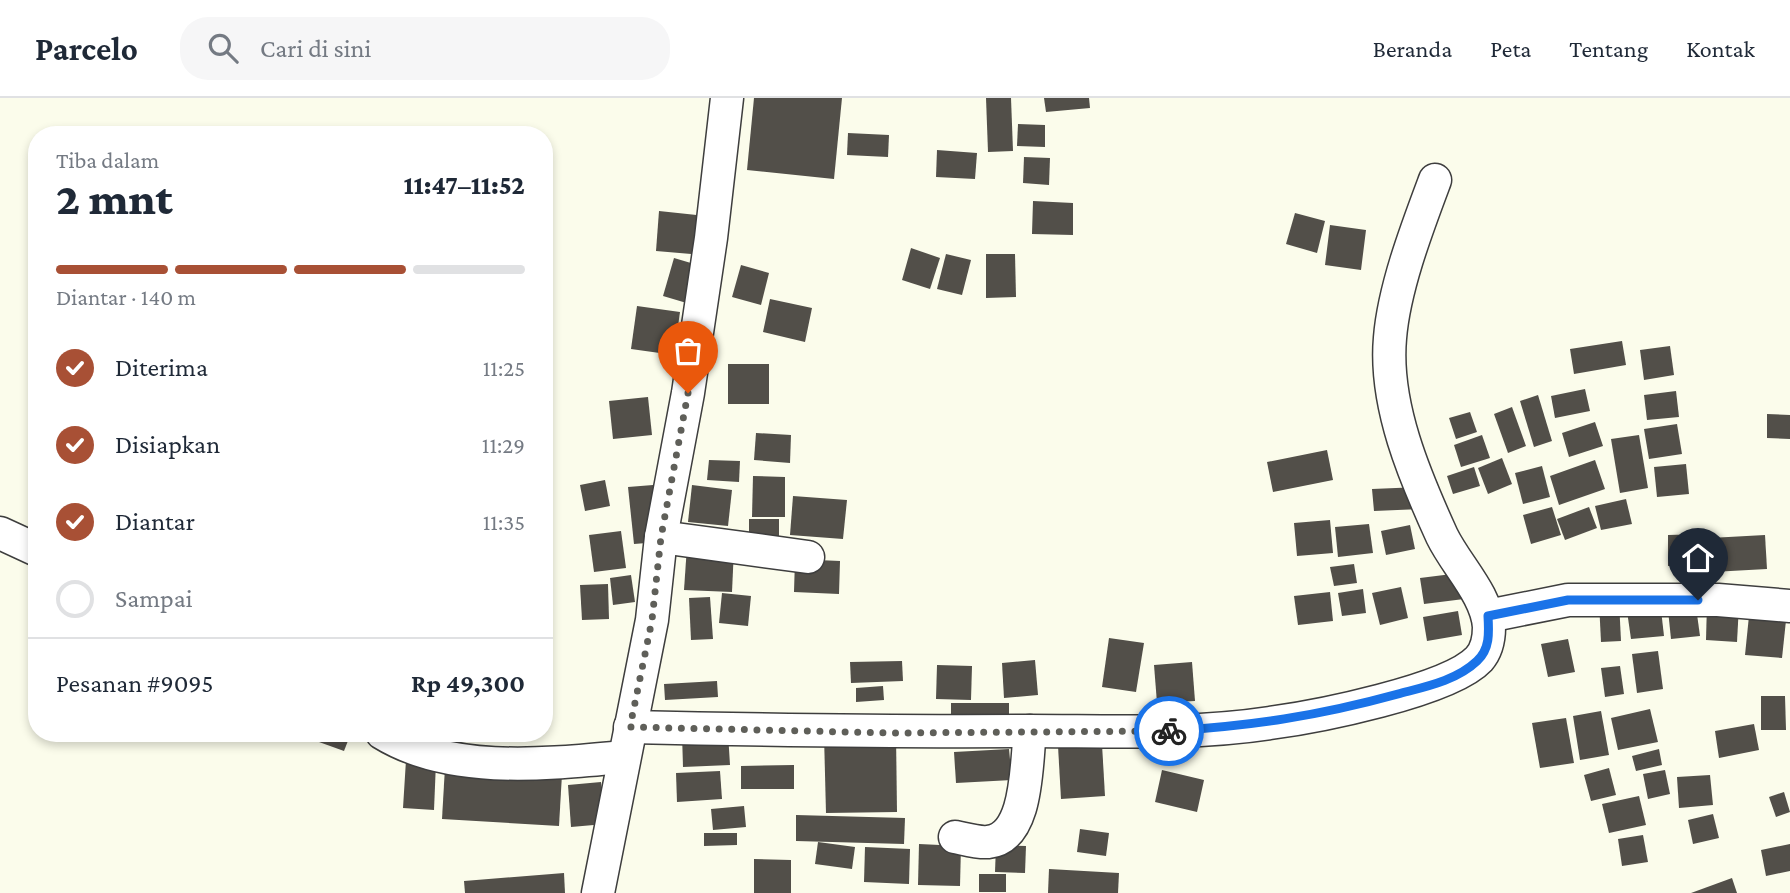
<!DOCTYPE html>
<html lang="id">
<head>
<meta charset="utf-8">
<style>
  body { margin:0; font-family:"Crimson Pro",serif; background:#f6f6f7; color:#1f2937; height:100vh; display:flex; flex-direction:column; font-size:26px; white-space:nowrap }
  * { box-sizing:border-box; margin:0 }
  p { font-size:23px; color:#747a83 }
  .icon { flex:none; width:38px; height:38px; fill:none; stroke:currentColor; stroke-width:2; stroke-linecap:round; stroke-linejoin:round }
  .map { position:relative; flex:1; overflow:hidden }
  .side { position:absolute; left:28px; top:28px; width:525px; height:616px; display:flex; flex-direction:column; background:#fff; border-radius:28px; box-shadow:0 4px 10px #0003 }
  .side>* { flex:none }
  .pin { position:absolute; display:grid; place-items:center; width:60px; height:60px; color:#fff; margin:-72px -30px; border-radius:50% 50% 50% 0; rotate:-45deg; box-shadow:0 0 7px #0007 }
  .pin .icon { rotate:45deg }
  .courier { position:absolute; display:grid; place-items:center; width:70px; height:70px; margin:-35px; border:5px solid #1a73e8; border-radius:50%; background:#fff; color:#222; box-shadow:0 2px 9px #0007 }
  .overview em { font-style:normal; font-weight:800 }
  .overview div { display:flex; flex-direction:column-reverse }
  .overview { display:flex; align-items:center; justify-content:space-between; height:119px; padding:0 28px }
  h1 { font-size:46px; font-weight:800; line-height:52px }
  .bar { display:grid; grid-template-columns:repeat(4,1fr); gap:10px 7px; align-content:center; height:84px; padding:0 28px }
  .bar i { height:9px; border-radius:5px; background:#e0e1e3 }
  .bar .current { background:#a85035 }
  .bar p { grid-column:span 4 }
  .line { display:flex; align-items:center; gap:18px; padding:0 28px; border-top:2px solid #e0e1e3 }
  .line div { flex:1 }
  ol { padding:0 28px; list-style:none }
  li { display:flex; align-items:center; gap:21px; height:77px }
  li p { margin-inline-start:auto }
  li .icon { padding:7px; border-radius:50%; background:#a85035; color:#fff; stroke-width:4 }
  li:last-child { color:#747a83 }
  li i { width:38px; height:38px; border:4px solid #e0e1e3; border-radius:50% }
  header { display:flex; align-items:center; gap:42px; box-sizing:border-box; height:98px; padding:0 35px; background:#fff; border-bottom:2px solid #e0e1e3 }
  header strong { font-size:33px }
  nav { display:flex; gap:38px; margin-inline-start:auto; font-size:24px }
  .search { width:490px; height:63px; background:#f6f6f7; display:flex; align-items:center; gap:18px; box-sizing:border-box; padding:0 24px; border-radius:28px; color:#747a83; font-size:26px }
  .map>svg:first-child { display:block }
  .building { fill:#524f49 }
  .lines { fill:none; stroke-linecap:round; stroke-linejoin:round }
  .street-casing { stroke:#3e3e3e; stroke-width:35 }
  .street { stroke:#fff; stroke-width:32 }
  .done { stroke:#5f5f59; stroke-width:7; stroke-dasharray:0 12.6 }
  .route { stroke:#1a73e8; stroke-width:9 }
</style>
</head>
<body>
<header>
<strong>Parcelo</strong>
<div class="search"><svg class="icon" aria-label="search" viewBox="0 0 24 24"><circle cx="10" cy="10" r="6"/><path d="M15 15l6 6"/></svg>Cari di sini</div>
<nav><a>Beranda</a><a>Peta</a><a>Tentang</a><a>Kontak</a></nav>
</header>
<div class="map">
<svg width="1790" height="795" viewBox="0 0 1790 795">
  <rect width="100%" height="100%" fill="#fbfceb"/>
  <g class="building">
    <polygon points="754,0 842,0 834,81 747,72"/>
    <polygon points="986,0 1011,0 1013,53 988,54"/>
    <polygon points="1044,0 1089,0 1090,10 1046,14"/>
    <polygon points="1018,26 1045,27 1045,49 1017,48"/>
    <polygon points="848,35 889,37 888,59 847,57"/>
    <polygon points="937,52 977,55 975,81 936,79"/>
    <polygon points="1024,59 1050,60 1049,87 1023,85"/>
    <polygon points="1033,103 1073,105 1073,137 1032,136"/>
    <polygon points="659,113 706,118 703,157 656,153"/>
    <polygon points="1295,115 1325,123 1317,155 1286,146"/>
    <polygon points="1330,127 1366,132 1361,172 1325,167"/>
    <polygon points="911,150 940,160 930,191 902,182"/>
    <polygon points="946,156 971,162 962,197 937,191"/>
    <polygon points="986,156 1015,156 1016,199 986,200"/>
    <polygon points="674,160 701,168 690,206 663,198"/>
    <polygon points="741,167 769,175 761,207 732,199"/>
    <polygon points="770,201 812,210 805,244 763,234"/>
    <polygon points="637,208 680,214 674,257 631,251"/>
    <polygon points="1622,243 1626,267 1574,276 1570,251"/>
    <polygon points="1670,248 1674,277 1644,282 1640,252"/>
    <rect x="728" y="266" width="41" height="40"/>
    <polygon points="1585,291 1590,313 1555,320 1551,298"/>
    <polygon points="1676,293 1679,319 1647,322 1644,297"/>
    <polygon points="1538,297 1552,343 1534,349 1520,303"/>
    <polygon points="648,299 652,337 613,341 609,303"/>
    <polygon points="1512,309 1526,348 1508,355 1494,316"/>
    <polygon points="1470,314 1477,334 1456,341 1449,320"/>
    <polygon points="1767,316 1790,317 1790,341 1767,340"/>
    <polygon points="1595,324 1603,348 1569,359 1562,335"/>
    <polygon points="1677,326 1682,356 1649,361 1644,331"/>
    <polygon points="756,335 791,337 790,365 754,362"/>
    <polygon points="1482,337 1490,360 1461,369 1454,347"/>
    <polygon points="1639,337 1648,390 1620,395 1611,341"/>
    <polygon points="1327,352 1333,382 1273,394 1267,364"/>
    <polygon points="1502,360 1512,386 1488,396 1478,370"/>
    <polygon points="709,362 740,363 739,384 707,382"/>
    <polygon points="1595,362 1605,391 1559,407 1550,378"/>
    <polygon points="1686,366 1689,396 1657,399 1654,369"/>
    <polygon points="1542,368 1550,399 1523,406 1515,375"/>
    <polygon points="1474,369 1480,388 1453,396 1447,378"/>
    <polygon points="753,378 785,379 785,419 752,419"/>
    <polygon points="605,382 610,408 585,413 580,387"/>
    <polygon points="653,387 659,444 634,446 628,389"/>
    <polygon points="692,387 732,392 728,428 688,424"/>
    <polygon points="1420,389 1421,411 1374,413 1372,391"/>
    <polygon points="793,398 847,402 843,441 790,437"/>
    <polygon points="1626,401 1632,426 1601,432 1595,408"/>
    <polygon points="1552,409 1561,437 1531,446 1523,417"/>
    <polygon points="1589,409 1597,430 1565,442 1557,421"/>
    <rect x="749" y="421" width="30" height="27"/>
    <polygon points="1330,422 1333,455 1297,458 1294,425"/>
    <polygon points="1369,426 1373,455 1338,459 1335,429"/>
    <polygon points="1410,427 1415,451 1386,457 1381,433"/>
    <polygon points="621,433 626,470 594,474 589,437"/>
    <polygon points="1704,436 1705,468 1668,468 1668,437"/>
    <polygon points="1765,437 1767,471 1712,474 1710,440"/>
    <polygon points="687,448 734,450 732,494 684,492"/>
    <polygon points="795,461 840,463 839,496 794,494"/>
    <polygon points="1354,466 1357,485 1334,488 1330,469"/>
    <polygon points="1460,475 1464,501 1424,506 1420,480"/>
    <polygon points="631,477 635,504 613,507 610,480"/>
    <polygon points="608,486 609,521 582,522 580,487"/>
    <polygon points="1401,489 1408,520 1380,527 1372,495"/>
    <polygon points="1363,491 1366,515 1342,518 1338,495"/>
    <polygon points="1330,494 1333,523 1298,527 1294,498"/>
    <polygon points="722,495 751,498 748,528 719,525"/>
    <polygon points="710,499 713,541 691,542 689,500"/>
    <polygon points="1619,503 1621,543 1601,544 1599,504"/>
    <polygon points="1660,503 1664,538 1631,541 1626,506"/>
    <polygon points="1707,505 1739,507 1737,544 1706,542"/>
    <polygon points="1750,508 1787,513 1782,560 1745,557"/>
    <polygon points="1696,509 1700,538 1671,541 1668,512"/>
    <polygon points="1458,513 1462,537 1427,543 1423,519"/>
    <polygon points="1109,540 1144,545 1136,594 1102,589"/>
    <polygon points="1568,541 1575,574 1548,579 1541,546"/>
    <polygon points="1658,553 1663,591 1637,595 1632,556"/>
    <polygon points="1035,562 1038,597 1004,600 1002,565"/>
    <polygon points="902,563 903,583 851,585 850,564"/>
    <polygon points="1192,564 1195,603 1157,605 1154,567"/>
    <polygon points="937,567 972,568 971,602 936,601"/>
    <polygon points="1620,568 1624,596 1605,599 1601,570"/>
    <polygon points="717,583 718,599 665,602 664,586"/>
    <polygon points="883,588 884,602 856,604 856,590"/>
    <polygon points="1761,598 1785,598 1786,632 1761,632"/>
    <polygon points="951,605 1009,605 1009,628 951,627"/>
    <polygon points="1650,611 1658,644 1618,652 1611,620"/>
    <polygon points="1601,613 1609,657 1580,662 1573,618"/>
    <polygon points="1566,620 1574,665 1540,670 1532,625"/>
    <polygon points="1754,626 1759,652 1719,660 1715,633"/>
    <polygon points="294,635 351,635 344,653"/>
    <polygon points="728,635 730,667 683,669 682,637"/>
    <polygon points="896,636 897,714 826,715 824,637"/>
    <polygon points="1102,646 1105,698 1061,701 1058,648"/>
    <polygon points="1009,651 1012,682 956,685 954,654"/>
    <polygon points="1659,651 1662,667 1636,673 1632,658"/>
    <polygon points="406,662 436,664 434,712 403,710"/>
    <polygon points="794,667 794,691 741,691 741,668"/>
    <polygon points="445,669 562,676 559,728 442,721"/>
    <polygon points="1609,670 1616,697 1591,703 1584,677"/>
    <polygon points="1162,672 1204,682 1197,714 1155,704"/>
    <polygon points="1665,672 1670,696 1648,701 1643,676"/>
    <polygon points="720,673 722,701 677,704 676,675"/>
    <polygon points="1710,677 1713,707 1679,710 1677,679"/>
    <polygon points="601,684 605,726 571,729 568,687"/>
    <polygon points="1784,694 1790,714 1776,719 1769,699"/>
    <polygon points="1639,698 1646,727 1609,735 1602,706"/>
    <polygon points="744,708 746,729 713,732 711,711"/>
    <polygon points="1713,716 1719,740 1693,746 1688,722"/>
    <polygon points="796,717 905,720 904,746 796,743"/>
    <polygon points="1080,731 1109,735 1106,758 1077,754"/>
    <polygon points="704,735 737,735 737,747 704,748"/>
    <polygon points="1643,737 1648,764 1622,768 1618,741"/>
    <polygon points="818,744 855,749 852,771 815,766"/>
    <polygon points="919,746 961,748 960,788 918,787"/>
    <polygon points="1790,746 1790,773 1766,778 1761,752"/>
    <polygon points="996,747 1026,748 1025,775 995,774"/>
    <polygon points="865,749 910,751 909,786 864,784"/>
    <polygon points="754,761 791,762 791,795 754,795"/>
    <polygon points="1049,771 1119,775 1118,795 1048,795"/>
    <polygon points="564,775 565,795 465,795 464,783"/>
    <rect x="979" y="776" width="27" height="18"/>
    <polygon points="1732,780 1737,795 1691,795"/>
  </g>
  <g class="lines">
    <defs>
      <g id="street">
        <polyline points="0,435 37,452"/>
        <polyline points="661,439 808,459"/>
        <polyline points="1488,518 1568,502 1718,502 1790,508"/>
        <path d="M 630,629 C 763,632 896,634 1029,633 C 1109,633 1191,637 1270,625 C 1315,619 1449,593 1479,561 C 1487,552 1489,542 1489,529 C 1487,497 1456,467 1442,438 C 1415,379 1384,307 1390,240 C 1394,190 1417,130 1435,82"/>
        <path d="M 382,635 C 450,677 547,666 623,659"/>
        <path d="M 955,739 C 965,741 978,745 988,744 C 1029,740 1026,664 1030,633"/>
        <polyline points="598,795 652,522 661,439 688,295 711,140 727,0"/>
      </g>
    </defs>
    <use href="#street" class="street-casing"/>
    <use href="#street" class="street"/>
  </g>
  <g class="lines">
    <polyline class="done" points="688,295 661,439 652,522 630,629 892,635 1169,633"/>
    <path class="route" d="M 1169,633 C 1251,628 1318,618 1398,596 C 1424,589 1456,583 1477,563 C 1490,551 1489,535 1488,518 L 1568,502 L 1698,502"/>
  </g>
</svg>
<div class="pin" style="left:688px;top:295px;background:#ea580c"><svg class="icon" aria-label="bag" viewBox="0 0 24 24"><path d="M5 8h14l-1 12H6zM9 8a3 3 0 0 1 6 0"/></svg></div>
<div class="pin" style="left:1698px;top:502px;background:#1f2937"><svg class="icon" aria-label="home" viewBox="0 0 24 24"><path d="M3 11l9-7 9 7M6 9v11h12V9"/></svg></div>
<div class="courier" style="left:1169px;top:633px"><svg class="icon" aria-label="bike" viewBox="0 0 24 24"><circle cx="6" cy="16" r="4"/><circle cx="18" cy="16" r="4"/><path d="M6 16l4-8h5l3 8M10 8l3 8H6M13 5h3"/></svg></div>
<section class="side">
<div class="overview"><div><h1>2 mnt</h1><p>Tiba dalam</p></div><em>11:47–11:52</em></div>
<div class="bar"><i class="current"></i><i class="current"></i><i class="current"></i><i></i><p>Diantar · 140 m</p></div>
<ol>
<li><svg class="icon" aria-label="check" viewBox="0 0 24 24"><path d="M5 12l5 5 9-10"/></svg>Diterima<p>11:25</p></li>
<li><svg class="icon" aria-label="check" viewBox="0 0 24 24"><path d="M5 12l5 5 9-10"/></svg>Disiapkan<p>11:29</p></li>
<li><svg class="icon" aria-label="check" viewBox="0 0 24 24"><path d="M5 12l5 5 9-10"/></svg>Diantar<p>11:35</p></li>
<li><i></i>Sampai</li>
</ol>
<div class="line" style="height:91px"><div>Pesanan #9095</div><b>Rp 49,300</b></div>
</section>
</div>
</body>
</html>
